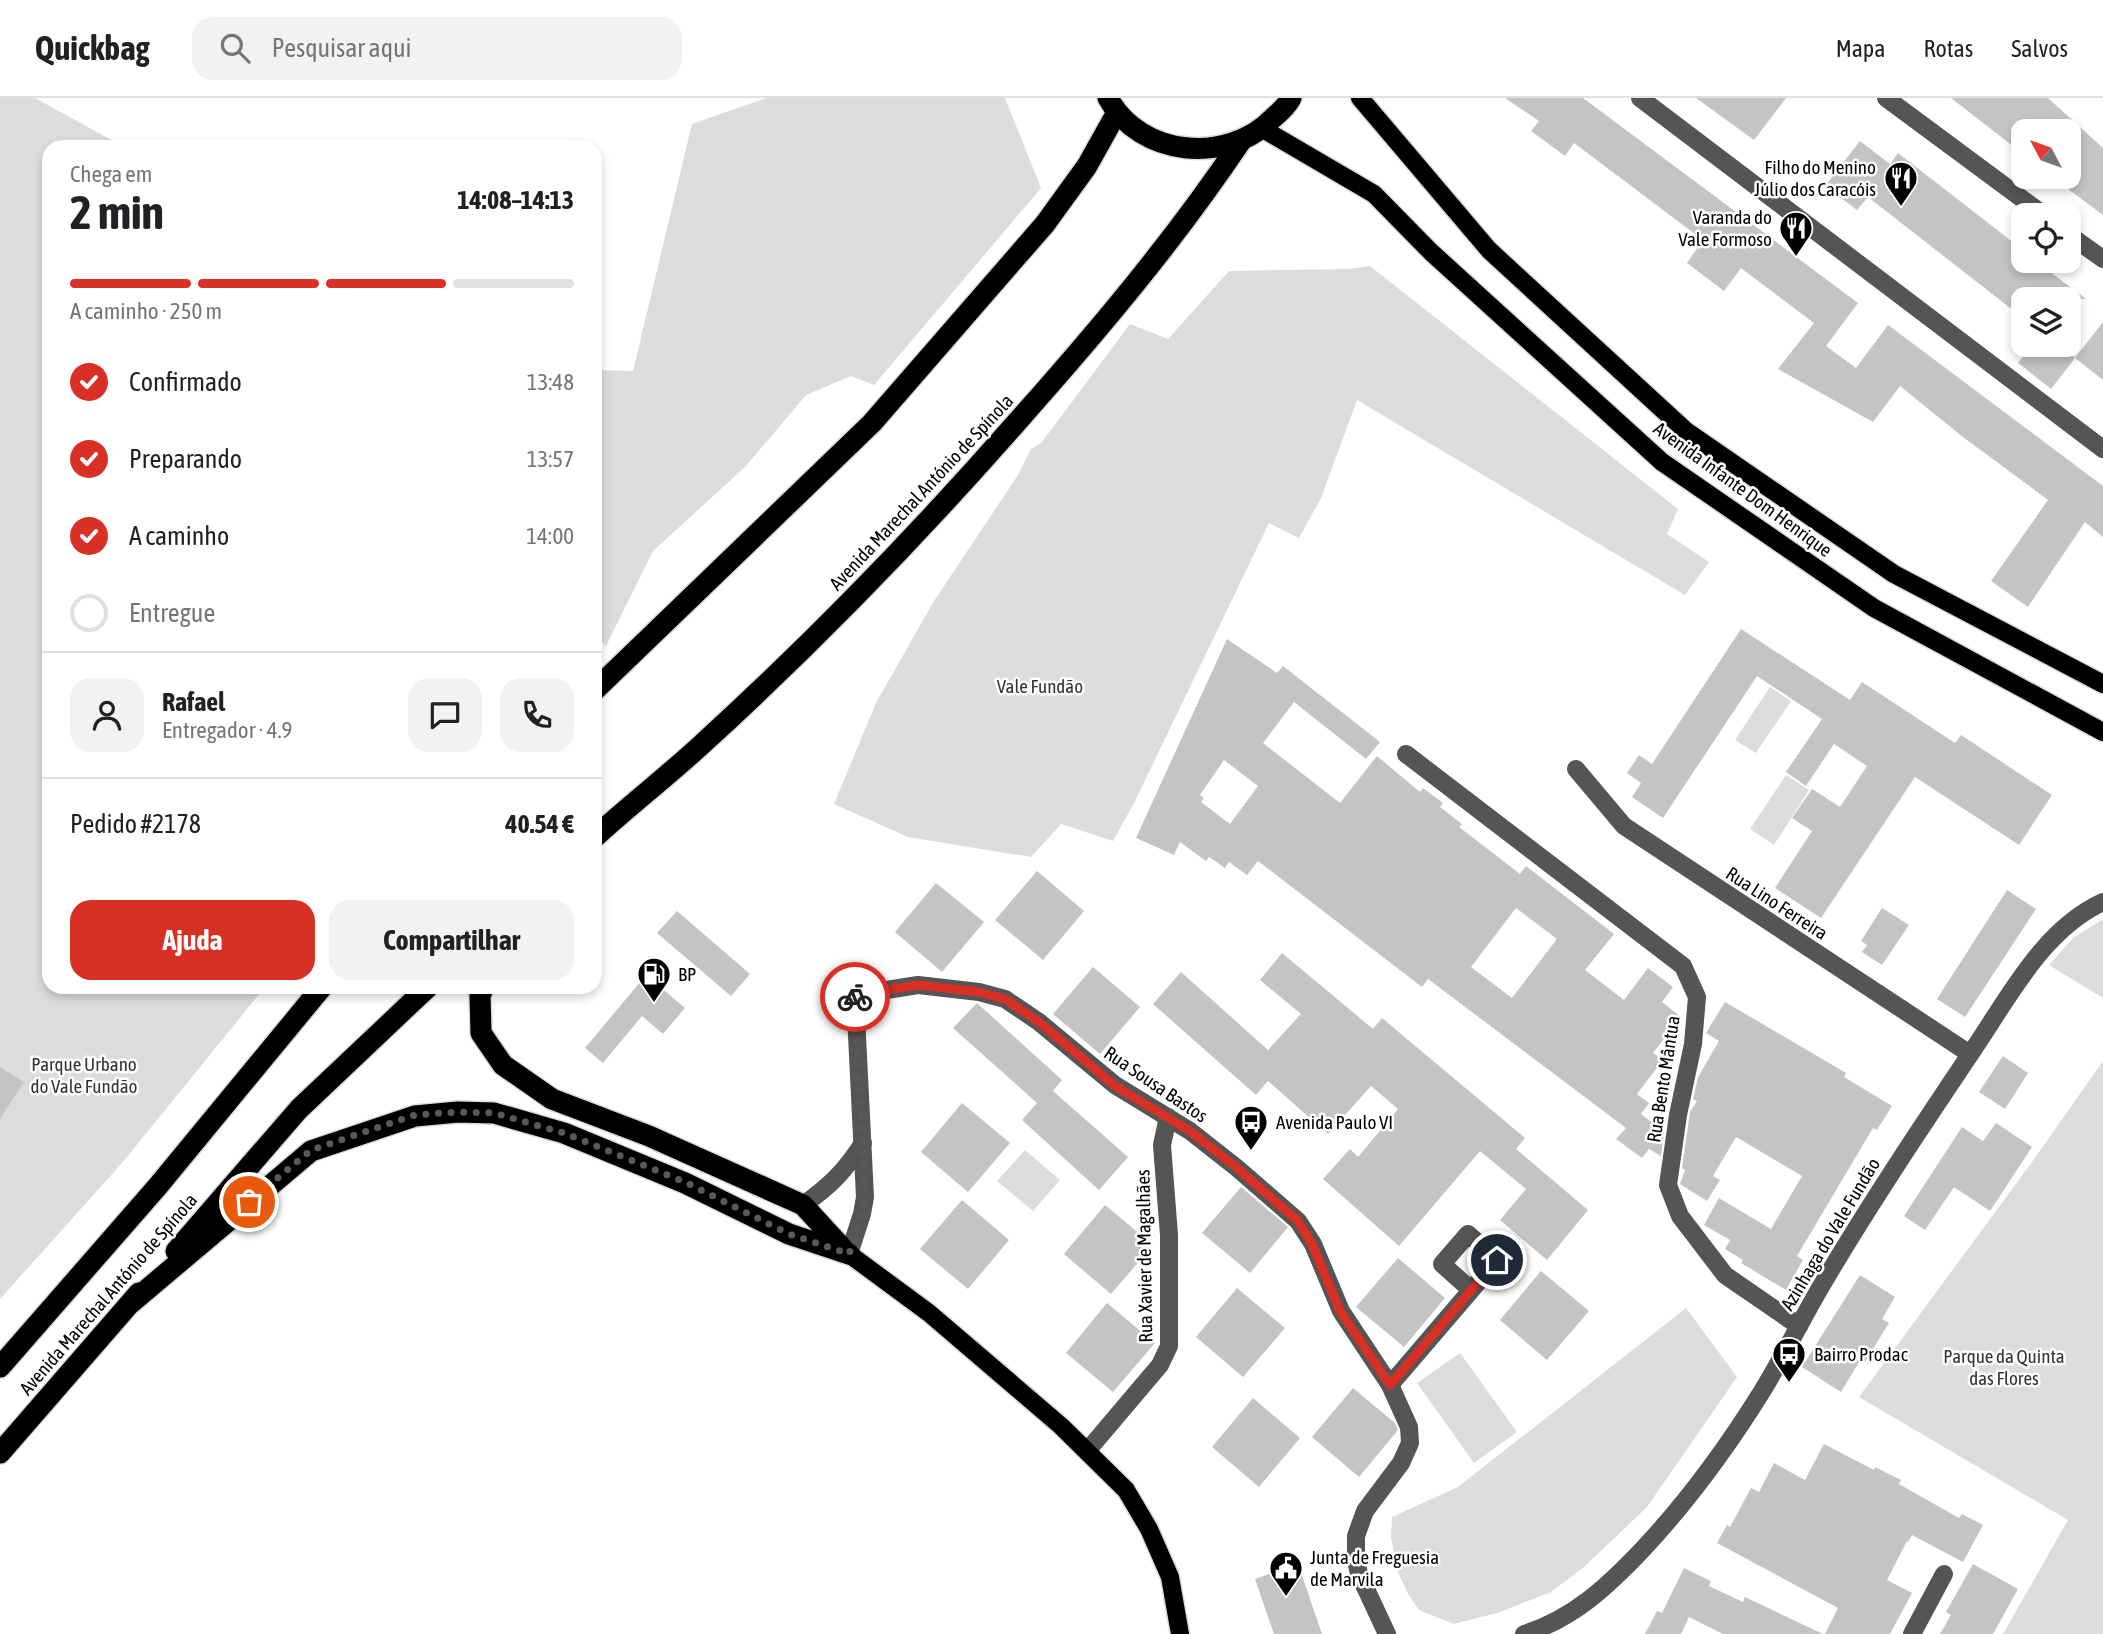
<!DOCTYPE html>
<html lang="pt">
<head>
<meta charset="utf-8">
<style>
  body { margin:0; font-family:"Asap Condensed",sans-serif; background:#f2f2f2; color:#202124; height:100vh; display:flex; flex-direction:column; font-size:26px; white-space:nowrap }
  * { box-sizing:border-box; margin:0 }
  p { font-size:23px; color:#757577 }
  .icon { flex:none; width:38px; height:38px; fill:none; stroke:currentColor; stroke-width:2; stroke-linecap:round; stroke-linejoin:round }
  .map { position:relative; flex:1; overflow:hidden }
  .side { position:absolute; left:42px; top:42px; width:560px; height:854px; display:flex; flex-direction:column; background:#fff; border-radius:21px; box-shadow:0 4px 10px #0003 }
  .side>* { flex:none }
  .needle { width:46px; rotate:311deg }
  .controls { position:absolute; left:2011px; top:21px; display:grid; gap:14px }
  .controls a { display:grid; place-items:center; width:70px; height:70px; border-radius:14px; background:#fff; box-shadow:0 4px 10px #0003; font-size:35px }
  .pin { position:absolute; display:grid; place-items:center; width:60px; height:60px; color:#fff; margin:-30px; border:4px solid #fff; border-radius:50%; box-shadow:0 2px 7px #0007 }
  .courier { position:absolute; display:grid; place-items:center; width:70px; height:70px; margin:-35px; border:5px solid #d93025; border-radius:50%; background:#fff; color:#222; box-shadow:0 2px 9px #0007 }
  .head em { font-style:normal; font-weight:700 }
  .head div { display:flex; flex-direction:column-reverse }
  .head { display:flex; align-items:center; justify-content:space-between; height:119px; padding:0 28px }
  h1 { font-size:46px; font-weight:700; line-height:52px }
  .bar { display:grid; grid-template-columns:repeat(4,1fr); gap:10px 7px; align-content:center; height:84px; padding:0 28px }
  .bar i { height:9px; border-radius:5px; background:#e0e0e0 }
  .bar .on { background:#d93025 }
  .bar p { grid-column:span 4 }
  .line { display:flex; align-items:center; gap:18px; padding:0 28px; border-top:2px solid #e0e0e0 }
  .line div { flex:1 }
  .round { display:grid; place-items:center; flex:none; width:74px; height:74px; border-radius:21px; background:#f2f2f2 }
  ol { padding:0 28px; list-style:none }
  li { display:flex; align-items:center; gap:21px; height:77px }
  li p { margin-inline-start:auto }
  li .icon { padding:7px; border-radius:50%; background:#d93025; color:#fff; stroke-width:4 }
  li:last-child { color:#757577 }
  li i { width:38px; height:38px; border:4px solid #e0e0e0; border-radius:50% }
  .cta { display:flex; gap:14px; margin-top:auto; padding:14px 28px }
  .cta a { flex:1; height:80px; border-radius:21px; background:#d93025; color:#fff; font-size:28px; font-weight:700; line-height:80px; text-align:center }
  .cta a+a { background:#f2f2f2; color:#202124 }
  header { display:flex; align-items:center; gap:42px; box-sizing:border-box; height:98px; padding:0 35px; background:#fff; border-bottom:2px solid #e0e0e0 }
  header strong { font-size:33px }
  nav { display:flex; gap:38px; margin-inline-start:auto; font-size:24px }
  .search { width:490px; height:63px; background:#f2f2f2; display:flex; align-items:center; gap:18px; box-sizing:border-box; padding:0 24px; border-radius:21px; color:#757577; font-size:26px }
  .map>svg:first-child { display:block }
  .green { fill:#dcdcdc }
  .building { fill:#c4c4c4; fill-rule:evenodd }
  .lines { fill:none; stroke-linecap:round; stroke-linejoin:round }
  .major-casing { stroke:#dbdbdb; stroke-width:21 }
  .highway-casing { stroke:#dbdbdb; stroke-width:24 }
  .minor { stroke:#555; stroke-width:18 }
  .major { stroke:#000; stroke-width:18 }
  .highway { stroke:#000; stroke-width:21 }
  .done { stroke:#595959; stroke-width:7; stroke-dasharray:0 12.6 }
  .route { stroke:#d93025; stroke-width:9 }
  .labels { text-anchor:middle; stroke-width:5; stroke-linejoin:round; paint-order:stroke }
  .poi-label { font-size:19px; fill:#000; stroke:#fff; text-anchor:start }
  .street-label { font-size:19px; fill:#000; stroke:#fff }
  .park-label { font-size:19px; fill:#333; stroke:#fff }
</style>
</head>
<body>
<header>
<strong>Quickbag</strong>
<div class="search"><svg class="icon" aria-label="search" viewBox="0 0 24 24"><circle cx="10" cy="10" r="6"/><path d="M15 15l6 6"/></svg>Pesquisar aqui</div>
<nav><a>Mapa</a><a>Rotas</a><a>Salvos</a></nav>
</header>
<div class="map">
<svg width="2103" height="1536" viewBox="0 0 2103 1536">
  <rect width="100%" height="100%" fill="#fff"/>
  <g class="green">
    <polygon points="0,0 35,0 124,49 49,49 49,889 265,889 122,1065 0,1201"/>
    <polygon points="766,0 1005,0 1041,90 874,287 851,278 806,297 745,369 653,453 606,548 595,537 595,272 633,273 692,26"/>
    <polygon points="1370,168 1678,411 1667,436 1709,464 1685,497 1357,302 1321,400 1299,440 1269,425 1134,705 1113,743 1061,726 1031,759 908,739 834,706 876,605 934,503 1018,377 1031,351 1042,344 1130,226 1168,241 1229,173 1350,171"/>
    <polygon points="1770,589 1791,603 1756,655 1735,642"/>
    <polygon points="1786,677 1809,692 1774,747 1750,731"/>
    <polygon points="2103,821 2103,900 2049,867 2073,840"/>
    <polygon points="2103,963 2103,1536 2003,1536 2068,1422 1859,1299 2032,1064"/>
    <polygon points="1025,1052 1060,1082 1033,1113 997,1083"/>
    <polygon points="1686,1210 1737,1279 1647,1409 1584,1469 1551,1494 1497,1515 1454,1526 1419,1512 1408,1496 1397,1472 1391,1439 1392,1419 1458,1389"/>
    <polygon points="1460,1255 1517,1334 1474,1365 1417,1285"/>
  </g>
  <g class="building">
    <polygon points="1505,0 1583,0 1858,205 1826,248 1856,270 1888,227 2103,388 2103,439 2085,424 2028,509 1991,483 2048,402 1963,339 1900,288 1873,324 1778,271 1814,225 1741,170 1724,193 1687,165 1703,142 1574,45 1565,58 1531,33 1539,23"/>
    <polygon points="1696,0 1786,0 1754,42"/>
    <polygon points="1951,0 2048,0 2103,50 2103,117 2068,91 2068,33 2023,33 2023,56"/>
    <polygon points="1860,43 1890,66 1898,55 2023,152 2023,163 2036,163 2086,201 2023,201 2023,220 1868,99 1857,112 1825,88"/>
    <polygon points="2103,224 2103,282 2075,260"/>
    <polygon points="2032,247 2058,247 2075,260 2051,291 2018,265"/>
    <polygon points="1741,531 1850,602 1862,584 1955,645 1961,637 2052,697 2019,747 1915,679 1821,820 1775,790 1812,733 1792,720 1812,691 1840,709 1867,668 1834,646 1806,688 1786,674 1822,621 1757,578 1663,720 1632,699 1641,685 1627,675 1639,657 1652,666"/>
    <path d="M 1227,541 L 1277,575 L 1283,568 L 1380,644 L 1366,661 L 1294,604 L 1263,645 L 1340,705 L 1377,658 L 1420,694 L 1423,690 L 1443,705 L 1440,709 L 1462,726 L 1459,729 L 1520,776 L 1526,768 L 1614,836 L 1585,872 L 1624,902 L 1648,870 L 1673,889 L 1662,904 L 1681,919 L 1653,955 L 1663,962 L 1637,996 L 1649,1005 L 1641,1016 L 1664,1034 L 1661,1058 L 1649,1051 L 1642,1060 L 1616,1041 L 1626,1030 L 1428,881 L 1422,889 L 1258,763 L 1247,777 L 1229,764 L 1225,770 L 1209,759 L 1206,763 L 1180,744 L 1174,757 L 1136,740 ZM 1224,662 L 1258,688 L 1230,726 L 1201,704 L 1204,700 L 1200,697 ZM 1516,810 L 1557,841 L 1512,900 L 1471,869 Z"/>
    <polygon points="1037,773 1084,813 1043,862 995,822"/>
    <polygon points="936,785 984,824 942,874 895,834"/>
    <polygon points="2007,792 2036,811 1965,919 1937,901"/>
    <polygon points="1882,810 1909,827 1882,867 1862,854 1867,847 1861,843"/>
    <polygon points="677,813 750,876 731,898 657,835"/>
    <polygon points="1282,855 1373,931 1382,920 1525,1040 1516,1051 1588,1112 1547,1162 1500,1122 1526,1091 1480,1053 1399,1148 1323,1081 1350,1051 1358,1059 1398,1011 1371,988 1328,1036 1268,983 1256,997 1153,906 1181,874 1268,952 1301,916 1260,882"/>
    <polygon points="1093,869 1140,909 1100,956 1053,916"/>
    <polygon points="646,877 685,910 663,936 642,918 603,965 585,950"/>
    <polygon points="1725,904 1846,975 1844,979 1892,1008 1877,1032 1873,1030 1797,1158 1803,1162 1786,1192 1741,1165 1743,1162 1725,1151 1730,1142 1704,1127 1719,1100 1771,1131 1802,1078 1736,1039 1713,1078 1720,1082 1707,1103 1680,1086 1685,1072 1682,1070 1690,1014 1697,1003 1693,1001 1698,979 1719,943 1706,935"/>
    <polygon points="977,905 1062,982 1053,993 1128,1059 1099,1092 1022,1022 1037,1005 953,930"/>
    <polygon points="2003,958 2028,975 2005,1011 1979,994"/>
    <polygon points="0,969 24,984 0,1021"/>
    <polygon points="962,1005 1010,1045 968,1094 921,1054"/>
    <polygon points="1996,1025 2032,1049 1990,1113 1954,1089 1925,1132 1904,1118 1962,1029 1983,1043"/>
    <polygon points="1241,1089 1288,1129 1250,1175 1202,1135"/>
    <polygon points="962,1102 1009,1142 968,1191 920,1151"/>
    <polygon points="1105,1107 1153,1147 1111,1196 1064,1156"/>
    <polygon points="1398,1160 1445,1200 1404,1249 1356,1209"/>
    <polygon points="1541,1173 1589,1213 1547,1262 1500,1222"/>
    <polygon points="1860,1177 1895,1199 1882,1221 1889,1225 1865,1264 1861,1261 1841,1294 1802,1269"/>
    <polygon points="1237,1190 1285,1230 1243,1279 1196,1239"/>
    <polygon points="1107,1205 1155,1245 1113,1294 1066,1255"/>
    <polygon points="1353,1290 1395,1325 1398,1332 1359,1379 1312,1339"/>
    <polygon points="1253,1300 1300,1340 1259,1389 1212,1349"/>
    <polygon points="1824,1346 1874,1372 1875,1369 1901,1382 1899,1386 1959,1420 1962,1416 1983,1427 1963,1464 1912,1437 1908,1444 1907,1443 1887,1482 1912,1495 1890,1536 1825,1536 1838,1510 1717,1445 1727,1427 1730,1429 1751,1390 1759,1394 1774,1365 1805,1382"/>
    <polygon points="1298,1466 1322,1536 1274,1536 1255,1481"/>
    <polygon points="1973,1466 2018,1491 1993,1536 1940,1536 1951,1517 1946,1514"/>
    <polygon points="1684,1470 1711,1483 1709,1488 1743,1504 1745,1499 1823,1536 1723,1536 1689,1519 1681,1536 1645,1536 1657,1513 1662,1515"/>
  </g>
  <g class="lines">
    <defs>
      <g id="major">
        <polyline points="1360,0 1489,152 1686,333 1894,476 2103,586"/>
        <polyline points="1263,31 1374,96 1431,154 1662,364 1874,510 2103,634"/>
        <polyline points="849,1156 929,1215 1061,1328 1126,1392 1149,1431 1170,1479 1180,1536"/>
      </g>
      <g id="highway">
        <path d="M 1108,0 C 1140,59 1227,67 1273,20 C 1280,14 1287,8 1291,0"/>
        <polyline points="595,592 872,325 1045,126 1087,68 1116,16"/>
        <path d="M 595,739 C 629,708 665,680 699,649 C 811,547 917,438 1017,324 C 1097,234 1174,143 1241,43"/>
        <polyline points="484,889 480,897 481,935 503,967 552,1001 649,1038 803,1107 847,1155"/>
        <polyline points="176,1153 299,1011 428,889"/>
        <polyline points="131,1205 311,1053 415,1018 458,1014 494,1015 564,1035 685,1085 789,1136 849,1156"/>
        <polyline points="0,1269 158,1088 322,889"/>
        <polyline points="0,1355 139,1195"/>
      </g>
    </defs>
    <use href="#major" class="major-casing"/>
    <use href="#highway" class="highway-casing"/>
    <g class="minor">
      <polyline points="1640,0 2103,351"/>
      <polyline points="1886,0 2044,117"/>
      <polyline points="2068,136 2103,161"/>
      <polyline points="1406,656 1683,868 1697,899 1693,946 1678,1017 1668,1087 1680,1118 1725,1177 1799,1228"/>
      <polyline points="1576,671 1624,728 1970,956"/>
      <path d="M 803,1107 C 830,1088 845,1073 863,1045"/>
      <polyline points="849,1156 862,1116 865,1099 855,897 918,887 979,894 1005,901 1039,924 1115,987 1190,1033 1237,1070 1298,1123 1313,1146 1341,1213 1390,1287 1409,1329 1410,1345 1401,1365 1365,1413 1356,1438 1356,1462 1359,1476 1387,1536"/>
      <polyline points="1390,1287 1497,1162 1468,1136 1442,1166 1471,1192"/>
      <polyline points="1088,1352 1160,1267 1169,1248 1169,1137 1162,1047 1168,1019"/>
      <path d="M 1524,1536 C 1573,1521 1608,1488 1643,1451 C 1687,1404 1726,1351 1761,1295 C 1784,1258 1803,1218 1826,1180 C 1873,1101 1924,1025 1975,949 C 2010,897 2044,831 2103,804"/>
      <polyline points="1912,1536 1944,1476"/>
    </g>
    <use href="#major" class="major"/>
    <use href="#highway" class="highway"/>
  </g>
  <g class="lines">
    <polyline class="done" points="249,1104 311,1052 415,1017 457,1014 494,1015 564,1035 685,1084 789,1136 849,1156 862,1116 865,1099 855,899"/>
    <polyline class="route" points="855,899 855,897 918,887 979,894 1005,901 1039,924 1115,988 1190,1033 1237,1070 1298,1123 1312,1146 1340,1213 1390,1287 1497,1162"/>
  </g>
  <defs>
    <symbol id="restaurant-pin" viewBox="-11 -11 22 30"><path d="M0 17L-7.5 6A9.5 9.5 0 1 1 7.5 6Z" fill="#000" stroke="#fff"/><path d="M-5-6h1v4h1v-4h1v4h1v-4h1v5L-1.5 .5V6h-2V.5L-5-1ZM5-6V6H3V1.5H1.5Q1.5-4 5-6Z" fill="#fff"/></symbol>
    <symbol id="fuel-pin" viewBox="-11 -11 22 30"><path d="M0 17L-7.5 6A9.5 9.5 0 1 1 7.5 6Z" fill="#000" stroke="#fff"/><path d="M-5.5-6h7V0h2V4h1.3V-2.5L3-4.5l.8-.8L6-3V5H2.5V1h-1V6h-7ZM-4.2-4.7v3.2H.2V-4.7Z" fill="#fff"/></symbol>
    <symbol id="bus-pin" viewBox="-11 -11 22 30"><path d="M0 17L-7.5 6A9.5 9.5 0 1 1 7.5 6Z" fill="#000" stroke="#fff"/><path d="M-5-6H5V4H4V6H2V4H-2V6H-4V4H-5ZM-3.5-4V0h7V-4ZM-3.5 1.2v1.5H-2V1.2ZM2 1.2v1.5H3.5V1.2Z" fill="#fff"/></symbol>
    <symbol id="civic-pin" viewBox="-11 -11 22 30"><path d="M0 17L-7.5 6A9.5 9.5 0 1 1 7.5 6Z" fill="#000" stroke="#fff"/><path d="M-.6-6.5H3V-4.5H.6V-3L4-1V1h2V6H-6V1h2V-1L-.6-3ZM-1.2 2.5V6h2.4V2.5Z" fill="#fff"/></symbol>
  </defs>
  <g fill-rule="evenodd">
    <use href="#restaurant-pin" x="1882" y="61" width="38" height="52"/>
    <use href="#restaurant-pin" x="1777" y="111" width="38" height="52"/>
    <use href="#fuel-pin" x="635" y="857" width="38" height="52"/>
    <use href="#bus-pin" x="1232" y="1005" width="38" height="52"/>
    <use href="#bus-pin" x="1770" y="1237" width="38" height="52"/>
    <use href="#civic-pin" x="1267" y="1451" width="38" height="52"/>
  </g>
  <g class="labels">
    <g class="poi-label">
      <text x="1876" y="76" text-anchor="end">Filho do Menino<tspan x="1876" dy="22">Júlio dos Caracóis</tspan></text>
      <text x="1772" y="126" text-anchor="end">Varanda do<tspan x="1772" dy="22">Vale Formoso</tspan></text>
      <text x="678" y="883">BP</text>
      <text x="1276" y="1031">Avenida Paulo VI</text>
      <text x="1814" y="1263">Bairro Prodac</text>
      <text x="1310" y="1466">Junta de Freguesia<tspan x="1310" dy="22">de Marvila</tspan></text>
    </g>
    <g class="street-label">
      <text transform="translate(1743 391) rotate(36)" y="7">Avenida Infante Dom Henrique</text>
      <text transform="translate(921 394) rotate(-47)" y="7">Avenida Marechal António de Spínola</text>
      <text transform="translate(1777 805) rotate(33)" y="7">Rua Lino Ferreira</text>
      <text transform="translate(1663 981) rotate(-81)" y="7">Rua Bento Mântua</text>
      <text transform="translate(1156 986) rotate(34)" y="7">Rua Sousa Bastos</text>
      <text transform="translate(1830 1136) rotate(-59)" y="7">Azinhaga do Vale Fundão</text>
      <text transform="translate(1144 1158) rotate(-91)" y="7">Rua Xavier de Magalhães</text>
      <text transform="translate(108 1196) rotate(-49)" y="7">Avenida Marechal António de Spínola</text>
    </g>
    <g class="park-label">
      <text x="1040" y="595">Vale Fundão</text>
      <text x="84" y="973">Parque Urbano<tspan x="84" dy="22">do Vale Fundão</tspan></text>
      <text x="2004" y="1265">Parque da Quinta<tspan x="2004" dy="22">das Flores</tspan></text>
    </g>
  </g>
</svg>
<div class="controls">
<a><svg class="needle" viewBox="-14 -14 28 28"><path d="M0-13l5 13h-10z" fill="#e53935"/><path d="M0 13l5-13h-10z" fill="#757577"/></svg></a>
<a><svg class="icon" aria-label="locate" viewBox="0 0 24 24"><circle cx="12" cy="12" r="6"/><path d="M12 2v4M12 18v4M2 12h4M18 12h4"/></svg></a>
<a><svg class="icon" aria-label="layers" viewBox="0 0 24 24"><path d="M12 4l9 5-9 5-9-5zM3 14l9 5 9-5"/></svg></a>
</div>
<div class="pin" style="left:249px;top:1104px;background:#ea580c"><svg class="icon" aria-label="bag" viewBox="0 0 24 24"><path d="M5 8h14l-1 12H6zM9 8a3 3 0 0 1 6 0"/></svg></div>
<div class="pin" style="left:1497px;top:1162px;background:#1f2937"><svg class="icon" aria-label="home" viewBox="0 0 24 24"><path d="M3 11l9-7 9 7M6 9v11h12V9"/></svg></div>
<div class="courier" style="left:855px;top:899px"><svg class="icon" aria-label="bike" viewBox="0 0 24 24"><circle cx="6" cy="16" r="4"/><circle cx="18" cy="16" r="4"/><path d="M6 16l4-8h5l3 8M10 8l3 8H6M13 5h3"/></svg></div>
<section class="side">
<div class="head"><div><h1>2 min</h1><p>Chega em</p></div><em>14:08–14:13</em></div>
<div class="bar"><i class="on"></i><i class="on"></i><i class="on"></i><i></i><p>A caminho · 250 m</p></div>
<ol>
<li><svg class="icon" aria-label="check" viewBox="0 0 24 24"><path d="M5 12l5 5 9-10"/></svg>Confirmado<p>13:48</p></li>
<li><svg class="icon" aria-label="check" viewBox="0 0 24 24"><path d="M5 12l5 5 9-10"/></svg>Preparando<p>13:57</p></li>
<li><svg class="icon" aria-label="check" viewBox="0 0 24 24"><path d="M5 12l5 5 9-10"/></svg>A caminho<p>14:00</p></li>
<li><i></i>Entregue</li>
</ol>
<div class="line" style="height:126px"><a class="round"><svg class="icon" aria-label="person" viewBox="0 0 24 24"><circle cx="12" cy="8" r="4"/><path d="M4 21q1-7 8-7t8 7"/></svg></a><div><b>Rafael</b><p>Entregador · 4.9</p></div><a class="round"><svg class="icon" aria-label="chat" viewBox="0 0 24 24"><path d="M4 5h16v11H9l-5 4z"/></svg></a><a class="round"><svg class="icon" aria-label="phone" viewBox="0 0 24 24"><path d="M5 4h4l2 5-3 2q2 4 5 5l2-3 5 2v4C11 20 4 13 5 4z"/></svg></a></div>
<div class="line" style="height:91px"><div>Pedido #2178</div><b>40.54 €</b></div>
<div class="cta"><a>Ajuda</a><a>Compartilhar</a></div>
</section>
</div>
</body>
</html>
